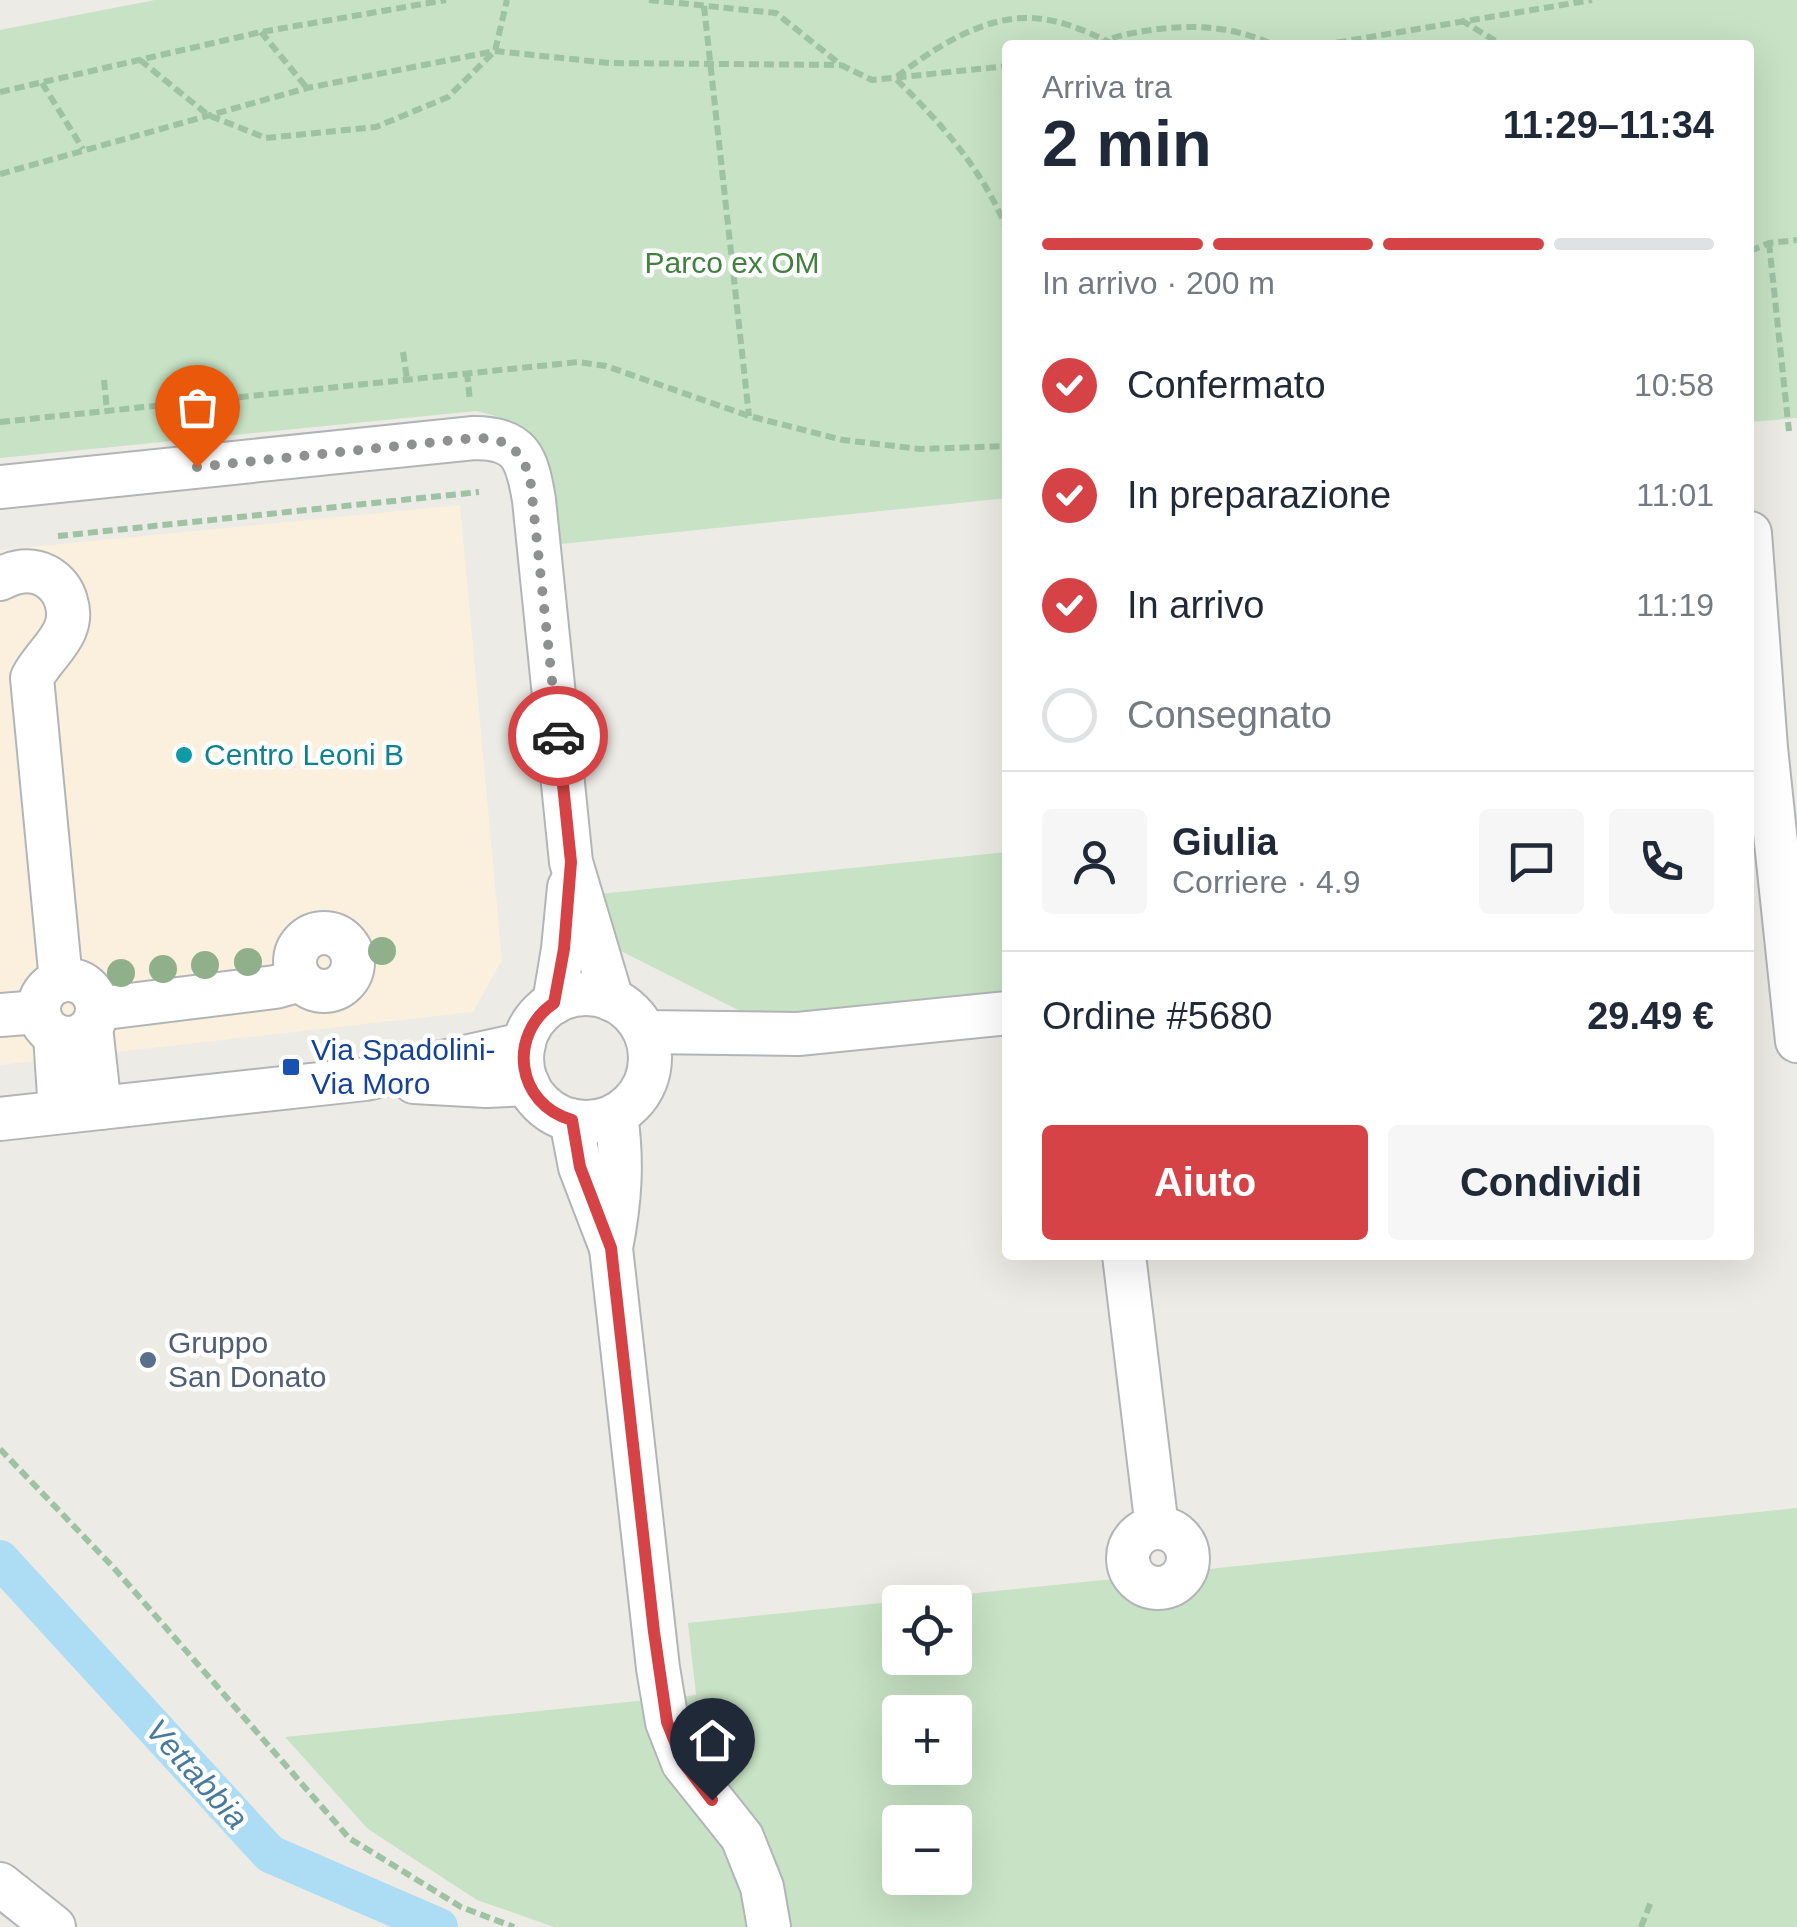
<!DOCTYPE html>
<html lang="it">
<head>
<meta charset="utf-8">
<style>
  body { margin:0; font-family:Helvetica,sans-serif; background:#f6f6f7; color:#1f2937; height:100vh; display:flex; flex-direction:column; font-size:38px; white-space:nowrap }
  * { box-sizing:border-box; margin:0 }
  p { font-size:32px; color:#747a83 }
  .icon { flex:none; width:55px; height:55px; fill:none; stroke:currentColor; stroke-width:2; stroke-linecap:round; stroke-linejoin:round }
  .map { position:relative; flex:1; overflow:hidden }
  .details { position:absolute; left:1002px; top:40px; width:752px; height:1220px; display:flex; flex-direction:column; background:#fff; border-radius:10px; box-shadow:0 10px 40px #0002 }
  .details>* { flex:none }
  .controls { position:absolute; left:882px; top:1585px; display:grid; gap:20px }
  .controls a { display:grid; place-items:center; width:90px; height:90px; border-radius:10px; background:#fff; box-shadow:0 10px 40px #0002; font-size:50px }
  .pin { position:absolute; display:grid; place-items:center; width:85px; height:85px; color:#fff; margin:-102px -42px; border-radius:50% 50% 50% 0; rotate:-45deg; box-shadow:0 0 10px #0007 }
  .pin .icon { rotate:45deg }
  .courier { position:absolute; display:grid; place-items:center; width:100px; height:100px; margin:-50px; border:8px solid #d54346; border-radius:50%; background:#fff; color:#222; box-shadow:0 2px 12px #0007 }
  .overview em { font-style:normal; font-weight:700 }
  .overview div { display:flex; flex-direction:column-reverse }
  .overview { display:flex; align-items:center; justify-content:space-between; height:170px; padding:0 40px }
  h1 { font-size:65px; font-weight:700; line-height:75px }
  .bar { display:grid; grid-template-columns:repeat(4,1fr); gap:15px 10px; align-content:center; height:120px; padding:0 40px }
  .bar i { height:12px; border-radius:8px; background:#e0e1e3 }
  .bar .active { background:#d54346 }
  .bar p { grid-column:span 4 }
  .line { display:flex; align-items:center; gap:25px; padding:0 40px; border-top:2px solid #e0e1e3 }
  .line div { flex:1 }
  .round { display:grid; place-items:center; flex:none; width:105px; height:105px; border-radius:10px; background:#f6f6f7 }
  ol { padding:0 40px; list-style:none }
  li { display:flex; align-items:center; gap:30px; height:110px }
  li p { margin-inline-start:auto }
  li .icon { padding:10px; border-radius:50%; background:#d54346; color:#fff; stroke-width:4 }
  li:last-child { color:#747a83 }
  li i { width:55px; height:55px; border:5px solid #e0e1e3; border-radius:50% }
  .action { display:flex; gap:20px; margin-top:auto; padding:20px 40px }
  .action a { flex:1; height:115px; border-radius:10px; background:#d54346; color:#fff; font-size:40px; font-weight:700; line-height:115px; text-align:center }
  .action a+a { background:#f6f6f7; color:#1f2937 }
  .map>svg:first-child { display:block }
  .commercial { fill:#faf0dd }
  .green { fill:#c7e2c4; fill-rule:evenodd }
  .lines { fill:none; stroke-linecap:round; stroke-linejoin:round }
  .canal { stroke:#adddf5; stroke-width:38 }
  .minor-casing { stroke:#b2b5b8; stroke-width:46 }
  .path { stroke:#9ec2a4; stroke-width:6; stroke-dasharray:10 5; stroke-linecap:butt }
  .minor { stroke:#fff; stroke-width:42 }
  .tree { fill:#8fb08a }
  .done { stroke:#8f9190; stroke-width:10; stroke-dasharray:0 18 }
  .route { stroke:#d54346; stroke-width:12 }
  .culture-dot { fill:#0f9aa8; stroke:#fff; stroke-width:4 }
  .transit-dot { fill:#1a4fb4; stroke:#fff; stroke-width:4 }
  .service-dot { fill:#5c6f8a; stroke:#fff; stroke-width:4 }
  .labels { text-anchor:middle; stroke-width:9; stroke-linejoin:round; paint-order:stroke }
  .park-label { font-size:30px; fill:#42803f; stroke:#fff }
  .culture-label { font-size:30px; fill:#0d838f; stroke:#fff; text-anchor:start }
  .transit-label { font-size:30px; fill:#164399; stroke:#fff; text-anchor:start }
  .service-label { font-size:30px; fill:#4e5e75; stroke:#fff; text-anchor:start }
  .water-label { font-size:32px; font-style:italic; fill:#487a9d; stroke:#fff }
</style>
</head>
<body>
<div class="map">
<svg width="1797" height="1927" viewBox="0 0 1797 1927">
  <rect width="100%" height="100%" fill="#edebe5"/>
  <polygon class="commercial" points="460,505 502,960 473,1012 0,1065 0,550"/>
  <g class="green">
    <path d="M 155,0 L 1797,0 L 1797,418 L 1750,422 L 1750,45 L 1008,45 L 1007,498 L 561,544 C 552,475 558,428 476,411 L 0,458 L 0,30 Z"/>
    <polygon points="1007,852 1007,991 754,1018 609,945 600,894"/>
    <path d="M 1797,1508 L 1797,1927 L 554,1927 L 477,1900 L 368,1829 L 285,1737 L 696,1695 L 688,1623 ZM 900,1602 L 955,1602 L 955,1658 L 900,1658 ZM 900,1712 L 955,1712 L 955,1768 L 900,1768 ZM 900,1822 L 955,1822 L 955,1878 L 900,1878 Z"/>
  </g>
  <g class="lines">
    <polyline class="canal" points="0,1559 270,1854 439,1927"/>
    <defs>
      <g id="minor">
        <path d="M 0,487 L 474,438 C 521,438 527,458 534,500 L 571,862 L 612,1000"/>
        <polyline points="1750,533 1766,748 1797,1041"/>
        <path d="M 0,579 C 15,571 30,568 46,576 C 56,582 63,590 66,601 C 77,634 45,652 32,678 L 61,981"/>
        <circle cx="324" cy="962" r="29"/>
        <circle cx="68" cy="1009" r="29"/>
        <circle cx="586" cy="1058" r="64"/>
        <polyline points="554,1003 563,949 569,887"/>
        <polyline points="97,1009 275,987 301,980"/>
        <polyline points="0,1015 39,1012"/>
        <polyline points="91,1027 100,1108"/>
        <polyline points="645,1032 798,1034 1008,1013"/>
        <polyline points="55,1035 60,1112"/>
        <polyline points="414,1082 486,1086 528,1084"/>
        <path d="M 616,1115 C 623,1162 620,1202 611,1248 L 658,1668 L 667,1722 L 683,1763 L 742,1837 L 762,1887 L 769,1927"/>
        <polyline points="0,1119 365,1079 524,1044"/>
        <polyline points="571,1120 580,1167 611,1248"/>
        <polyline points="1124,1255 1157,1528"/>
        <circle cx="1158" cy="1558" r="30"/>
        <polyline points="0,1884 54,1927"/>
      </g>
    </defs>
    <use href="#minor" class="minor-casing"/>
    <g class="path">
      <polyline points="649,0 776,13 841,65 872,80 1008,66"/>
      <polyline points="704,6 749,416"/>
      <polyline points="1461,20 1502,45"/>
      <polyline points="261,32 307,88"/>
      <path d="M 1099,45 C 1111,36 1129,34 1144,31 C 1191,24 1231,25 1274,45"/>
      <polyline points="1322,45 1592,0"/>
      <polyline points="140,60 208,115 266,138 376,127 448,97 495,51 507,0"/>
      <polyline points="42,83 83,149"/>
      <polyline points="0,92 261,32 446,0"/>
      <polyline points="0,174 307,88 495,51 609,63 841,65"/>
      <path d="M 1008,232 C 984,171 941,123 895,78 C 934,48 989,11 1042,19 C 1067,22 1093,34 1115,45"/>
      <polyline points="1769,243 1789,431"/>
      <polyline points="1750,251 1769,243 1797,240"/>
      <polyline points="403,352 407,379"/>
      <polyline points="467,372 470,401"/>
      <polyline points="104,380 107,411"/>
      <polyline points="0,422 578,362 606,366 749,416 843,440 920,449 1008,446"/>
      <polyline points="58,536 479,492"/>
      <polyline points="0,1449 114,1568 349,1838 461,1907 514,1927"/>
      <polyline points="1641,1927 1652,1899"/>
    </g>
    <use href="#minor" class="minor"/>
  </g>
  <g class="tree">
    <circle cx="382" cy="951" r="14"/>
    <circle cx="248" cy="962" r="14"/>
    <circle cx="205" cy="965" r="14"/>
    <circle cx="163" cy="969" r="14"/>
    <circle cx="121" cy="973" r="14"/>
  </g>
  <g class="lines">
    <path class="done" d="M 197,467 L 474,438 C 506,438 519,447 530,477 L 558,736"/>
    <path class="route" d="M 558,736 L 571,862 L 564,949 L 554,1003 C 507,1035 516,1104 572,1120 L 580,1167 L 611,1248 L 654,1632 L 667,1722 L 683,1762 L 712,1800"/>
  </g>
  <circle class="culture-dot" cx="184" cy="755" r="10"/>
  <rect class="transit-dot" x="281" y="1057" width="20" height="20" rx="5"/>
  <circle class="service-dot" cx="148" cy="1360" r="10"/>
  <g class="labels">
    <g class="park-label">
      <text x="732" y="273">Parco ex OM</text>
    </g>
    <g class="culture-label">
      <text x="204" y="765">Centro Leoni B</text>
    </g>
    <g class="transit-label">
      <text x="311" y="1060">Via Spadolini-<tspan x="311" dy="34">Via Moro</tspan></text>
    </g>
    <g class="service-label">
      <text x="168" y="1353">Gruppo<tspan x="168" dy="34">San Donato</tspan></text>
    </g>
    <g class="water-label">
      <text transform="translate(197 1774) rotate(48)" y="11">Vettabbia</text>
    </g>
  </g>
</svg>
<div class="controls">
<a><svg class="icon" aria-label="locate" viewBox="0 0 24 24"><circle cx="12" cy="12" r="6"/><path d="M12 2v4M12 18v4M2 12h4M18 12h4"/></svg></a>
<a>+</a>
<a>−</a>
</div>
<div class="pin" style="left:197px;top:467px;background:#ea580c"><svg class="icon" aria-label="bag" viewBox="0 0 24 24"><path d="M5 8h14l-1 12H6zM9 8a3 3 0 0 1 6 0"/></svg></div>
<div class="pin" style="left:712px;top:1800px;background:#1f2937"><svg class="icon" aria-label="home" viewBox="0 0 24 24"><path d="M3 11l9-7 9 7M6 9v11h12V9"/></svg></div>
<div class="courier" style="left:558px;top:736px"><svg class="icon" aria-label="car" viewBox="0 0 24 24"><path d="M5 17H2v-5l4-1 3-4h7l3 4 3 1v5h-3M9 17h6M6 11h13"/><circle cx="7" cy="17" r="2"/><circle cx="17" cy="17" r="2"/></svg></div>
<section class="details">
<div class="overview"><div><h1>2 min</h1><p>Arriva tra</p></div><em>11:29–11:34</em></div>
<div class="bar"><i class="active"></i><i class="active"></i><i class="active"></i><i></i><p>In arrivo · 200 m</p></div>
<ol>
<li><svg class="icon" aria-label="check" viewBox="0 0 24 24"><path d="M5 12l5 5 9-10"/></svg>Confermato<p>10:58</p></li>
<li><svg class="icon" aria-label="check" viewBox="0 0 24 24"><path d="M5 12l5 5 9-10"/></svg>In preparazione<p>11:01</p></li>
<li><svg class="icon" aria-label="check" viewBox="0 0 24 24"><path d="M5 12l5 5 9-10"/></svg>In arrivo<p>11:19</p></li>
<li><i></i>Consegnato</li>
</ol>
<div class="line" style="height:180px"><a class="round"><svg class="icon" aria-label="person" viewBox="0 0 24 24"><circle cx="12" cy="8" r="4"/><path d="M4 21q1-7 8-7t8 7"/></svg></a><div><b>Giulia</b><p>Corriere · 4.9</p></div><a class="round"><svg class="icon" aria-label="chat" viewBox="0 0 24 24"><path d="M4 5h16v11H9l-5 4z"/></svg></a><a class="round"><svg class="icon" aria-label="phone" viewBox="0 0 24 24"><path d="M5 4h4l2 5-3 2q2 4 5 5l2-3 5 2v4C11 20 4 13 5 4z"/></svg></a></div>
<div class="line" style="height:130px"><div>Ordine #5680</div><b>29.49 €</b></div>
<div class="action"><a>Aiuto</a><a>Condividi</a></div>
</section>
</div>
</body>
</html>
